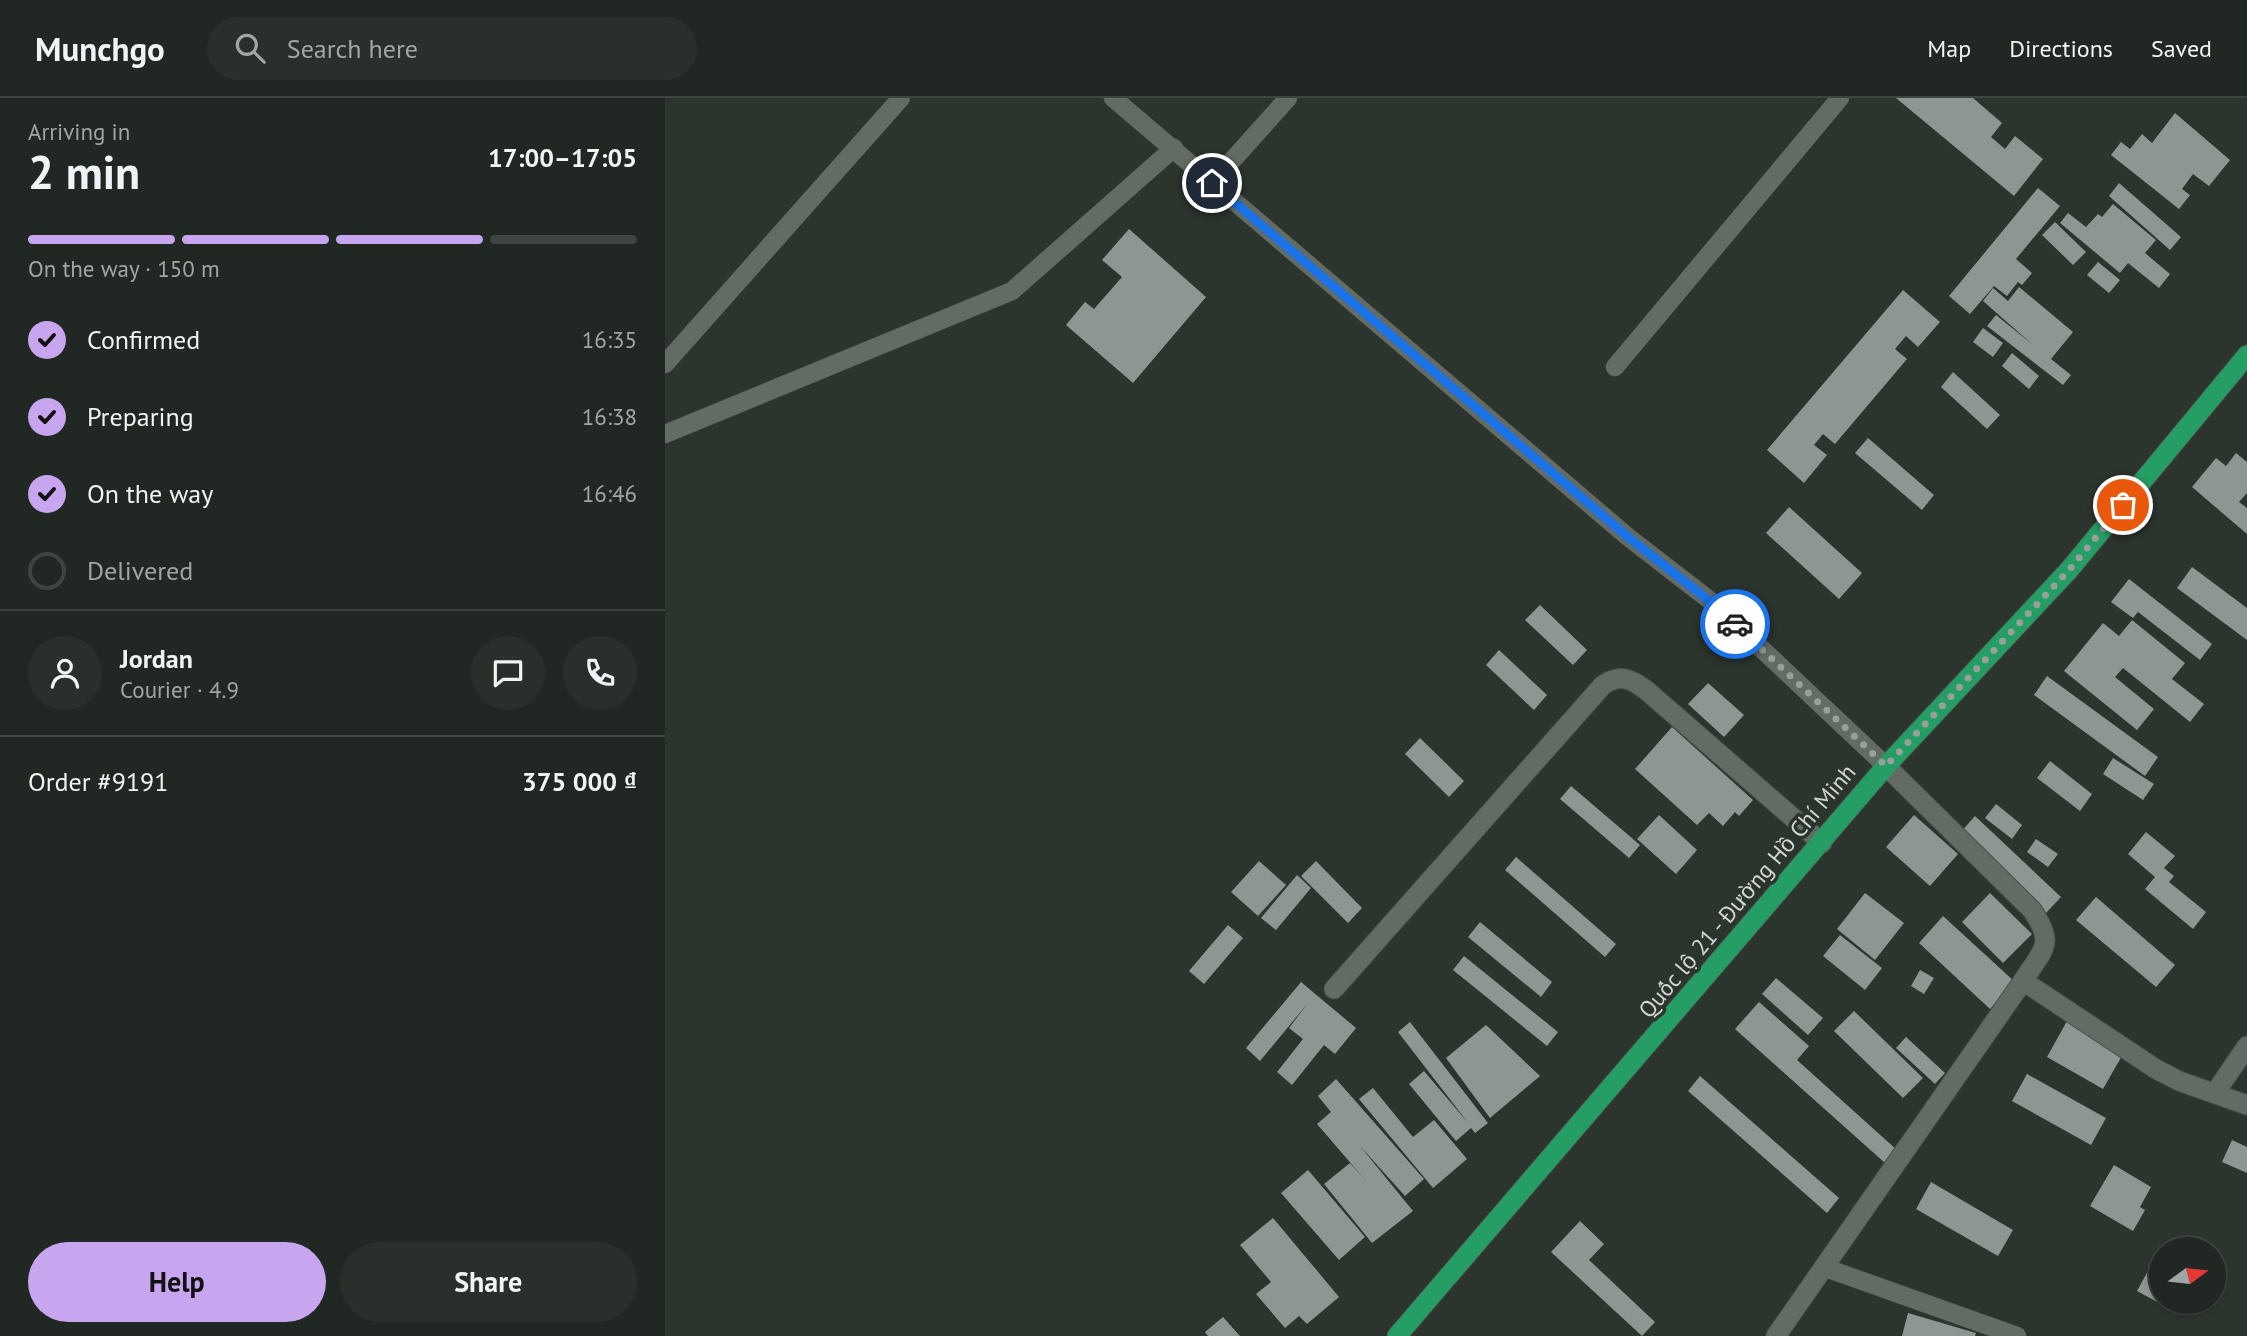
<!DOCTYPE html>
<html lang="en">
<head>
<meta charset="utf-8">
<style>
  body { margin:0; font-family:"PT Sans",sans-serif; background:#292f2a; color:#f1f3f6; height:100vh; display:flex; flex-direction:column; font-size:26px; white-space:nowrap }
  * { box-sizing:border-box; margin:0 }
  p { font-size:23px; color:#a2a5a5 }
  .icon { flex:none; width:38px; height:38px; fill:none; stroke:currentColor; stroke-width:2; stroke-linecap:round; stroke-linejoin:round }
  .map { position:relative; flex:1; overflow:hidden }
  .drawer { display:flex; flex-direction:column; background:#212722; width:665px }
  .drawer>* { flex:none }
  .needle { width:46px; rotate:75deg }
  .buttons { position:absolute; left:1484px; top:1139px; display:grid; gap:14px }
  .buttons a { display:grid; place-items:center; width:77px; height:77px; border-radius:50%; background:#212722; box-shadow:0 2px 5px #0004,0 0 0 2px #3e4440; font-size:35px }
  .pin { position:absolute; display:grid; place-items:center; width:60px; height:60px; color:#fff; margin:-30px; border:4px solid #fff; border-radius:50%; box-shadow:0 2px 7px #0007 }
  .courier { position:absolute; display:grid; place-items:center; width:70px; height:70px; margin:-35px; border:5px solid #1a73e8; border-radius:50%; background:#fff; color:#222; box-shadow:0 2px 9px #0007 }
  .summary em { font-style:normal; font-weight:800 }
  .summary div { display:flex; flex-direction:column-reverse }
  .summary { display:flex; align-items:center; justify-content:space-between; height:119px; padding:0 28px }
  h1 { font-size:46px; font-weight:800; line-height:52px }
  .bar { display:grid; grid-template-columns:repeat(4,1fr); gap:10px 7px; align-content:center; height:84px; padding:0 28px }
  .bar i { height:9px; border-radius:5px; background:#3e4440 }
  .bar .on { background:#c7a6ef }
  .bar p { grid-column:span 4 }
  .line { display:flex; align-items:center; gap:18px; padding:0 28px; border-top:2px solid #3e4440 }
  .line div { flex:1 }
  .round { display:grid; place-items:center; flex:none; width:74px; height:74px; border-radius:37px; background:#292f2a }
  ol { padding:0 28px; list-style:none }
  li { display:flex; align-items:center; gap:21px; height:77px }
  li p { margin-inline-start:auto }
  li .icon { padding:7px; border-radius:50%; background:#c7a6ef; color:#111; stroke-width:4 }
  li:last-child { color:#a2a5a5 }
  li i { width:38px; height:38px; border:4px solid #3e4440; border-radius:50% }
  .cta { display:flex; gap:14px; margin-top:auto; padding:14px 28px }
  .cta a { flex:1; height:80px; border-radius:42px; background:#c7a6ef; color:#111; font-size:28px; font-weight:800; line-height:80px; text-align:center }
  .cta a+a { background:#292f2a; color:#f1f3f6 }
  header { display:flex; align-items:center; gap:42px; box-sizing:border-box; height:98px; padding:0 35px; background:#212722; border-bottom:2px solid #3e4440 }
  header strong { font-size:33px }
  nav { display:flex; gap:38px; margin-inline-start:auto; font-size:24px }
  .search { width:490px; height:63px; background:#292f2a; display:flex; align-items:center; gap:18px; box-sizing:border-box; padding:0 24px; border-radius:38px; color:#a2a5a5; font-size:26px }
  main { display:flex; flex:1; min-height:0 }
  .map>svg:first-child { display:block }
  .building { fill:#8d9690 }
  .lines { fill:none; stroke-linecap:round; stroke-linejoin:round }
  .service-casing { stroke:#4a504b; stroke-width:19 }
  .minor-casing { stroke:#4a504b; stroke-width:21 }
  .trunk-casing { stroke:#4a504b; stroke-width:21 }
  .service { stroke:#626b64; stroke-width:18 }
  .minor { stroke:#626b64; stroke-width:19 }
  .trunk { stroke:#249e64; stroke-width:19 }
  .done { stroke:#999f9b; stroke-width:7; stroke-dasharray:0 12.6 }
  .route { stroke:#1a73e8; stroke-width:9 }
  .labels { text-anchor:middle; stroke-width:7; stroke-linejoin:round; paint-order:stroke }
  .street-label { font-size:23px; fill:#d4d9d5; stroke:#2c342e }
</style>
</head>
<body>
<header>
<strong>Munchgo</strong>
<div class="search"><svg class="icon" aria-label="search" viewBox="0 0 24 24"><circle cx="10" cy="10" r="6"/><path d="M15 15l6 6"/></svg>Search here</div>
<nav><a>Map</a><a>Directions</a><a>Saved</a></nav>
</header>
<main>
<section class="drawer">
<div class="summary"><div><h1>2 min</h1><p>Arriving in</p></div><em>17:00–17:05</em></div>
<div class="bar"><i class="on"></i><i class="on"></i><i class="on"></i><i></i><p>On the way · 150 m</p></div>
<ol>
<li><svg class="icon" aria-label="check" viewBox="0 0 24 24"><path d="M5 12l5 5 9-10"/></svg>Confirmed<p>16:35</p></li>
<li><svg class="icon" aria-label="check" viewBox="0 0 24 24"><path d="M5 12l5 5 9-10"/></svg>Preparing<p>16:38</p></li>
<li><svg class="icon" aria-label="check" viewBox="0 0 24 24"><path d="M5 12l5 5 9-10"/></svg>On the way<p>16:46</p></li>
<li><i></i>Delivered</li>
</ol>
<div class="line" style="height:126px"><a class="round"><svg class="icon" aria-label="person" viewBox="0 0 24 24"><circle cx="12" cy="8" r="4"/><path d="M4 21q1-7 8-7t8 7"/></svg></a><div><b>Jordan</b><p>Courier · 4.9</p></div><a class="round"><svg class="icon" aria-label="chat" viewBox="0 0 24 24"><path d="M4 5h16v11H9l-5 4z"/></svg></a><a class="round"><svg class="icon" aria-label="phone" viewBox="0 0 24 24"><path d="M5 4h4l2 5-3 2q2 4 5 5l2-3 5 2v4C11 20 4 13 5 4z"/></svg></a></div>
<div class="line" style="height:91px"><div>Order #9191</div><b>375 000 ₫</b></div>
<div class="cta"><a>Help</a><a>Share</a></div>
</section>
<div class="map">
<svg width="1582" height="1238" viewBox="0 0 1582 1238">
  <rect width="100%" height="100%" fill="#2c342e"/>
  <g class="building">
    <polygon points="1231,0 1308,0 1337,25 1326,39 1340,51 1350,38 1378,61 1349,98"/>
    <polygon points="1510,15 1565,62 1544,88 1528,76 1517,91 1525,97 1514,111 1446,57 1456,44 1465,51 1477,36 1487,45"/>
    <polygon points="1454,85 1516,139 1505,152 1444,98"/>
    <polygon points="1373,90 1395,108 1351,161 1367,175 1357,187 1353,184 1342,198 1329,188 1305,216 1284,198"/>
    <polygon points="1448,106 1491,142 1480,155 1505,176 1494,190 1463,165 1455,175 1395,125 1403,115 1421,129 1433,116 1437,119"/>
    <polygon points="1390,124 1421,154 1408,167 1377,137"/>
    <polygon points="464,131 541,199 468,285 401,227 420,204 429,211 457,179 437,162"/>
    <polygon points="1433,164 1455,182 1444,195 1422,177"/>
    <polygon points="1354,189 1408,234 1386,261 1406,277 1398,287 1322,228 1331,217 1368,247 1318,203 1328,190 1343,203"/>
    <polygon points="1238,192 1275,224 1253,249 1241,238 1230,251 1242,261 1170,346 1158,336 1149,347 1162,357 1139,385 1102,352"/>
    <polygon points="1318,230 1338,245 1328,259 1308,244"/>
    <polygon points="1347,255 1374,278 1364,291 1337,268"/>
    <polygon points="1288,274 1335,317 1322,331 1276,289"/>
    <polygon points="1203,340 1269,397 1257,412 1190,355"/>
    <polygon points="1571,355 1582,364 1582,395 1574,404 1582,410 1582,436 1527,389 1551,360 1561,368"/>
    <polygon points="1124,409 1197,475 1174,501 1101,435"/>
    <polygon points="1527,469 1582,510 1582,542 1512,490"/>
    <polygon points="1464,481 1547,546 1535,562 1473,514 1468,520 1446,504"/>
    <polygon points="875,507 922,552 908,567 860,522"/>
    <polygon points="1467,522 1520,565 1507,581 1539,606 1525,624 1458,570 1450,579 1489,611 1472,632 1399,573 1438,525 1454,538"/>
    <polygon points="834,552 882,597 869,612 821,567"/>
    <polygon points="1382,578 1493,659 1480,678 1369,597"/>
    <polygon points="1043,585 1079,617 1059,639 1023,606"/>
    <polygon points="1007,629 1088,702 1074,718 1070,714 1058,728 1044,715 1032,727 970,671"/>
    <polygon points="755,640 799,683 784,699 740,656"/>
    <polygon points="1448,660 1489,686 1478,702 1438,676"/>
    <polygon points="1385,663 1427,696 1415,713 1372,680"/>
    <polygon points="906,688 975,747 964,760 895,701"/>
    <polygon points="1331,706 1357,727 1347,741 1320,720"/>
    <polygon points="994,717 1032,752 1011,776 972,741"/>
    <polygon points="1249,717 1293,756 1265,788 1221,749"/>
    <polygon points="1310,718 1396,799 1381,815 1295,735"/>
    <polygon points="1481,734 1510,758 1499,770 1509,778 1504,784 1541,814 1528,831 1480,791 1490,779 1463,756"/>
    <polygon points="1371,741 1393,756 1383,769 1362,754"/>
    <polygon points="851,759 951,846 940,859 840,772"/>
    <polygon points="594,763 621,787 593,818 566,794"/>
    <polygon points="651,763 697,810 683,825 636,778"/>
    <polygon points="632,777 646,790 611,832 596,820"/>
    <polygon points="1200,795 1239,825 1210,862 1172,831"/>
    <polygon points="1325,795 1367,836 1338,865 1297,824"/>
    <polygon points="1431,799 1510,867 1491,889 1411,822"/>
    <polygon points="1278,818 1350,884 1325,911 1254,845"/>
    <polygon points="815,824 887,884 876,899 803,839"/>
    <polygon points="563,827 578,840 539,886 524,873"/>
    <polygon points="1175,837 1217,870 1200,892 1158,858"/>
    <polygon points="799,858 893,934 882,948 788,872"/>
    <polygon points="1255,872 1269,880 1259,896 1246,888"/>
    <polygon points="1111,880 1158,920 1143,937 1097,896"/>
    <polygon points="636,884 691,930 670,956 659,947 627,987 612,974 638,941 624,930 643,905 595,963 581,950"/>
    <polygon points="1094,904 1144,948 1132,962 1232,1052 1220,1065 1070,931"/>
    <polygon points="1189,913 1258,980 1238,1000 1169,933"/>
    <polygon points="1402,923 1458,956 1438,991 1382,959"/>
    <polygon points="745,924 823,1025 810,1035 806,1030 791,1043 744,986 759,973 804,1026 733,934"/>
    <polygon points="821,927 875,978 825,1020 781,960"/>
    <polygon points="1241,939 1280,975 1270,986 1231,950"/>
    <polygon points="1362,976 1441,1020 1426,1047 1347,1003"/>
    <polygon points="1035,978 1174,1100 1162,1115 1023,993"/>
    <polygon points="671,981 759,1081 740,1098 695,1048 748,1113 707,1145 659,1086 685,1065 702,1084 652,1026 666,1014 653,998"/>
    <polygon points="708,990 748,1039 769,1022 802,1061 768,1090 694,1001"/>
    <polygon points="1567,1042 1582,1049 1582,1075 1557,1064"/>
    <polygon points="1449,1067 1486,1089 1475,1109 1480,1112 1468,1133 1425,1108"/>
    <polygon points="643,1072 700,1139 674,1162 616,1095"/>
    <polygon points="1266,1084 1348,1132 1333,1158 1251,1111"/>
    <polygon points="608,1120 674,1199 642,1226 634,1218 620,1230 591,1196 606,1184 575,1147"/>
    <polygon points="915,1123 939,1146 924,1162 990,1224 977,1238 886,1154"/>
    <polygon points="1484,1171 1496,1178 1496,1206 1472,1193"/>
    <polygon points="1243,1215 1311,1235 1310,1238 1237,1238"/>
    <polygon points="558,1219 575,1238 543,1238 540,1234"/>
  </g>
  <g class="lines">
    <defs>
      <g id="service">
        <polyline points="448,0 963,439 1047,504 1221,668"/>
        <polyline points="547,85 623,0"/>
        <polyline points="0,266 236,0"/>
        <polyline points="950,269 1175,0"/>
        <polyline points="0,336 347,193 509,50"/>
        <polyline points="1158,1169 1352,1238"/>
      </g>
      <g id="minor">
        <polyline points="1358,883 1491,971 1514,983 1582,1007"/>
        <path d="M 669,891 L 938,587 C 955,576 965,580 981,592 L 1157,745"/>
        <polyline points="1550,995 1582,948"/>
        <path d="M 1111,1238 L 1358,883 C 1378,851 1391,847 1367,812 L 1221,668"/>
      </g>
      <polyline id="trunk" points="732,1238 1221,668 1404,472 1582,257"/>
    </defs>
    <use href="#service" class="service-casing"/>
    <use href="#minor" class="minor-casing"/>
    <use href="#trunk" class="trunk-casing"/>
    <use href="#service" class="service"/>
    <use href="#minor" class="minor"/>
    <use href="#trunk" class="trunk"/>
  </g>
  <g class="lines">
    <polyline class="done" points="1070,526 1221,668 1404,472 1458,407"/>
    <polyline class="route" points="547,85 963,439 1047,505 1070,526"/>
  </g>
  <g class="labels">
    <g class="street-label">
      <text transform="translate(1082 793) rotate(-50)" y="8">Quốc lộ 21 - Đường Hồ Chí Minh</text>
    </g>
  </g>
</svg>
<div class="buttons">
<a><svg class="needle" viewBox="-14 -14 28 28"><path d="M0-13l5 13h-10z" fill="#e53935"/><path d="M0 13l5-13h-10z" fill="#a2a5a5"/></svg></a>
</div>
<div class="pin" style="left:1458px;top:407px;background:#ea580c"><svg class="icon" aria-label="bag" viewBox="0 0 24 24"><path d="M5 8h14l-1 12H6zM9 8a3 3 0 0 1 6 0"/></svg></div>
<div class="pin" style="left:547px;top:85px;background:#1f2937"><svg class="icon" aria-label="home" viewBox="0 0 24 24"><path d="M3 11l9-7 9 7M6 9v11h12V9"/></svg></div>
<div class="courier" style="left:1070px;top:526px"><svg class="icon" aria-label="car" viewBox="0 0 24 24"><path d="M5 17H2v-5l4-1 3-4h7l3 4 3 1v5h-3M9 17h6M6 11h13"/><circle cx="7" cy="17" r="2"/><circle cx="17" cy="17" r="2"/></svg></div>
</div>
</main>
</body>
</html>
